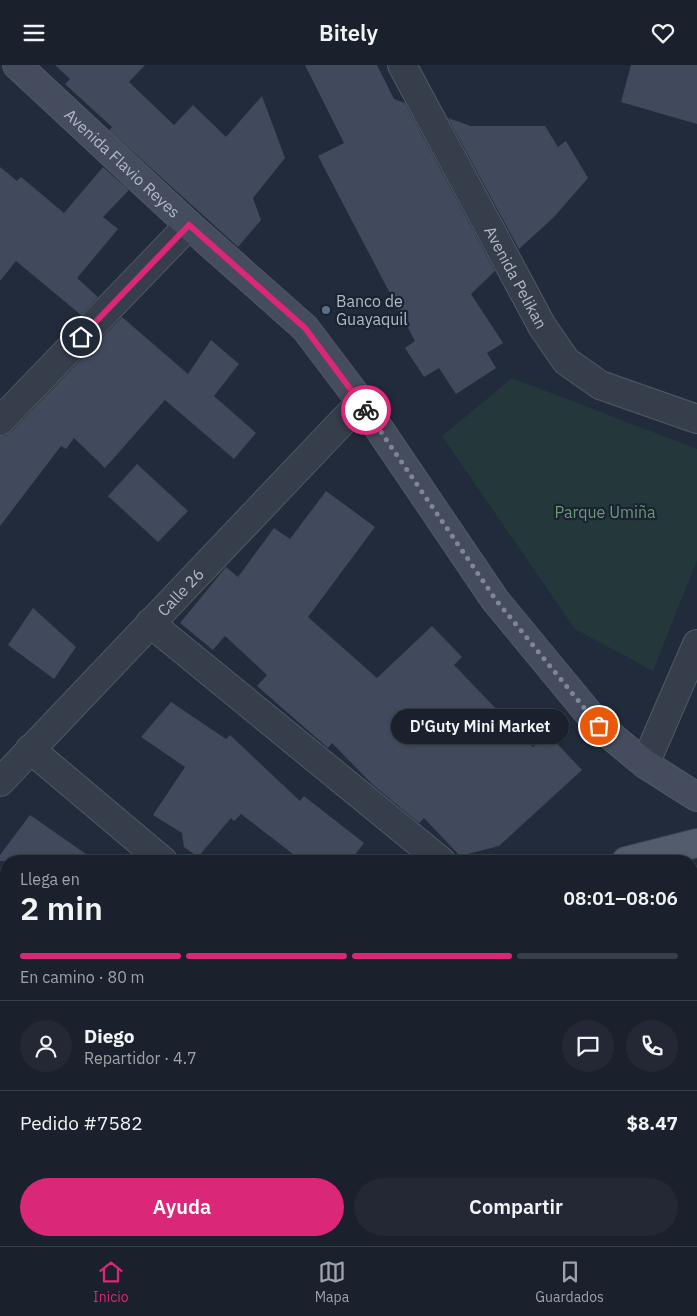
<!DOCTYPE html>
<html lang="es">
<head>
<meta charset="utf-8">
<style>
  body { margin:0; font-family:"IBM Plex Sans",sans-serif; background:#232834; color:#f1f3f6; height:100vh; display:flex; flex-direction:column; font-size:19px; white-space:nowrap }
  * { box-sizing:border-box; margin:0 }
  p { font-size:16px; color:#9fa3a9 }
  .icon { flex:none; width:28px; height:28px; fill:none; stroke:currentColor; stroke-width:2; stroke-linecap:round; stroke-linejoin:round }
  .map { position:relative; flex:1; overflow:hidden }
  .sheet { position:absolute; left:0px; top:790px; width:698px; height:391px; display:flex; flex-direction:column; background:#1a202c; border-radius:20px 20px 0 0; box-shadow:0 1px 4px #0004,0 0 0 1px #383e48 }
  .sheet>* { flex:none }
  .pin { position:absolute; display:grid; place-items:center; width:42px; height:42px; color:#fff; margin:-21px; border:2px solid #fff; border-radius:50%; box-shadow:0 1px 5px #0007 }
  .courier { position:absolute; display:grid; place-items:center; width:50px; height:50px; margin:-25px; border:4px solid #db2777; border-radius:50%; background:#fff; color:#222; box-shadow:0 1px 6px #0007 }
  .bubble { position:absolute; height:35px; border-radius:18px; background:#1a202c; box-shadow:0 1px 4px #0004,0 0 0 1px #383e48; font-size:16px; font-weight:600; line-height:35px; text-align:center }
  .headline em { font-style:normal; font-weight:600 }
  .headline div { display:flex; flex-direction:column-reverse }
  .headline { display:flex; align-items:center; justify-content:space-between; height:85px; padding:0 20px }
  h1 { font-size:32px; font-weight:600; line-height:38px }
  .bar { display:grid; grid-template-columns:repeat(4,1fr); gap:8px 5px; align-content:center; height:60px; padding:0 20px }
  .bar i { height:6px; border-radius:4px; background:#383e48 }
  .bar .current { background:#db2777 }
  .bar p { grid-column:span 4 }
  .line { display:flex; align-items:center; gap:12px; padding:0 20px; border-top:1px solid #383e48 }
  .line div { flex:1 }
  .round { display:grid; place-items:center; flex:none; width:52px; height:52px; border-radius:26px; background:#232834 }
  .action { display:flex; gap:10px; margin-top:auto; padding:10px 20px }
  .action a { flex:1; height:58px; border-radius:30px; background:#db2777; color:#fff; font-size:20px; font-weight:600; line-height:58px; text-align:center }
  .action a+a { background:#232834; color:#f1f3f6 }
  header { display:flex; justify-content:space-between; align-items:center; height:65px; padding:0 20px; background:#1a202c; font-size:22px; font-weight:600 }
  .tab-bar { display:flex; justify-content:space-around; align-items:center; height:70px; border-top:1px solid #383e48; background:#1a202c; font-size:14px; color:#9fa3a9 }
  .tab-bar a { display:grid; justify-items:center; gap:2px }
  .tab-bar .current { color:#db2777 }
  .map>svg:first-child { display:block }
  .park { fill:#24383c }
  .building { fill:#414a5d }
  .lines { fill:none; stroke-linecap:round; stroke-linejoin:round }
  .street-casing { stroke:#515866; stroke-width:30 }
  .secondary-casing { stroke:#515866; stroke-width:30 }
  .primary-casing { stroke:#3f4654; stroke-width:30 }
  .street { stroke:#363d4b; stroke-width:28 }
  .secondary { stroke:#444c5e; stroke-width:28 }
  .primary { stroke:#535c6c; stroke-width:28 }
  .done { stroke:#7f8796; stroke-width:5; stroke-dasharray:0 9 }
  .route { stroke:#db2777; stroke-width:6 }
  .service-dot { fill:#5c6f8a; stroke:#1b2230; stroke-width:2 }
  .labels { text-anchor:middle; stroke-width:4.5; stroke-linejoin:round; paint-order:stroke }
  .street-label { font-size:16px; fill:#b1b8c7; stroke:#1b2230 }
  .poi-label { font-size:16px; fill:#b1b8c7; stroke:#1b2230; text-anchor:start }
  .park-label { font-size:16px; fill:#679976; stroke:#1b2230 }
</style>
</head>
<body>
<header><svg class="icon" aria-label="menu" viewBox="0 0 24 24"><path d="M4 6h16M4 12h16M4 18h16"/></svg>Bitely<svg class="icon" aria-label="heart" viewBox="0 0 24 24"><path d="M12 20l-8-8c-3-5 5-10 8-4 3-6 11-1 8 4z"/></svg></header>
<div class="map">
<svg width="697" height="1181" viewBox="0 0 697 1181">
  <rect width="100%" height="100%" fill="#222b3b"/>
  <g class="park">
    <polygon points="512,313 697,384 697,495 653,606 575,564 442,371"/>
    <rect x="289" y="1175" width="225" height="6"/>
  </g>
  <g class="building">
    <polygon points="55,0 145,0 129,17 174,60 193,40 226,72 262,31 285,93 253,133 261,155 238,182 109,65 112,62 65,19 70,14"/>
    <polygon points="305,0 377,0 394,34 405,38 495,206 471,229 503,278 487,288 496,303 456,329 439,303 424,312 405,283 415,276 318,91 344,78"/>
    <polygon points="631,0 697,0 697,59 621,37"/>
    <polygon points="448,53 471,61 545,61 558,82 566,76 588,113 554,152 519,184"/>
    <polygon points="0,102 17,116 21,112 64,148 103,102 129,125 103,152 118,164 77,213 98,232 81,250 16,196 0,216"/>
    <polygon points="122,252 188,309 211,275 239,299 214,331 256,368 234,394 165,335 105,403 74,373 66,384 61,381 0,461 0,371 5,371 11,367"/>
    <polygon points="137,399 188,446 158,477 108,431"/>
    <polygon points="326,426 375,462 308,552 377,613 432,561 462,592 454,600 533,682 548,669 582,705 499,781 460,791 424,753 419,758 372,719 332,678 328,683 257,621 267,610 225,571 213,585 180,558 226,502 238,512 274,463 290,474"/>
    <polygon points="33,543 76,582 54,614 8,580"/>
    <polygon points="171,637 226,674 230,670 300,736 304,731 364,778 350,796 302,796 241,749 234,756 231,753 198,792 184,782 182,768 153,750 185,702 141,672"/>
    <polygon points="30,750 96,796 0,796 0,790"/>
  </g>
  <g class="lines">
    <defs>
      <g id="street">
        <path id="s1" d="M 402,0 L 542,261 L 566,296 L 600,320 L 697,354"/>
        <polyline points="0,356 189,160"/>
        <polyline points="150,558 441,796"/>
        <polyline points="30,684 163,796"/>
        <polyline points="645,699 697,579"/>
        <path id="s2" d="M 0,717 L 361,337"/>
        <polyline points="691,1101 697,1101"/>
        <polyline points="226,1181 226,1175"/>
        <polyline points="571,1181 571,1175"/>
      </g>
      <g id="secondary">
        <path id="s3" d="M 17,0 L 189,160 L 305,263 L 361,337 L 495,535 L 599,661 L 645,699 L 697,732"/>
      </g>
      <g id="primary">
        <polyline points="626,796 697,778"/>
        <polyline points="0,969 6,968"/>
      </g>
    </defs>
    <use href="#street" class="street-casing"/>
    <use href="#secondary" class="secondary-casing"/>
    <use href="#primary" class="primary-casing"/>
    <use href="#street" class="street"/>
    <use href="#secondary" class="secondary"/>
    <use href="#primary" class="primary"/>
  </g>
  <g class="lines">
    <polyline class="done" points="366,345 496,535 599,661"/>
    <polyline class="route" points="81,272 189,160 305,263 366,345"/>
  </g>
  <circle class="service-dot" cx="326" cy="245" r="5"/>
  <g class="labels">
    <g class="street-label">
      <text dy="6" stroke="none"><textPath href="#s3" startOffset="144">Avenida Flavio Reyes</textPath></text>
      <text dy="6" stroke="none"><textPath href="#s1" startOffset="241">Avenida Pelikan</textPath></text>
      <text dy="6" stroke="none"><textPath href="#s2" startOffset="262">Calle 26</textPath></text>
    </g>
    <g class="poi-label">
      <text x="336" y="242">Banco de<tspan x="336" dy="18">Guayaquil</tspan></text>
    </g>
    <g class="park-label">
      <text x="605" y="453">Parque Umiña</text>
    </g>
  </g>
</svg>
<div class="pin" style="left:599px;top:661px;background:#ea580c"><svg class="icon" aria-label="bag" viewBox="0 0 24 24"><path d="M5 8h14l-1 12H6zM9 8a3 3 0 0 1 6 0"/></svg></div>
<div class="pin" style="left:81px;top:272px;background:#1f2937"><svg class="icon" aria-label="home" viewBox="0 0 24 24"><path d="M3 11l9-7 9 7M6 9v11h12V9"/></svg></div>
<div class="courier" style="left:366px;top:345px"><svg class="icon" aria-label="bike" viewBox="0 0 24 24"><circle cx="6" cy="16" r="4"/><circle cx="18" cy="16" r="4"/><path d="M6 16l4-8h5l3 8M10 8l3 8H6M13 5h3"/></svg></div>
<div class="bubble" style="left:391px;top:644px;width:178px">D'Guty Mini Market</div>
<section class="sheet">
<div class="headline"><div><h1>2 min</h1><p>Llega en</p></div><em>08:01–08:06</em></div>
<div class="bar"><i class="current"></i><i class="current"></i><i class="current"></i><i></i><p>En camino · 80 m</p></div>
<div class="line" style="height:90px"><a class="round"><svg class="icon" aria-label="person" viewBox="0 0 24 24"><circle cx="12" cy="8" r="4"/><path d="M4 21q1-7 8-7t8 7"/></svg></a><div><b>Diego</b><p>Repartidor · 4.7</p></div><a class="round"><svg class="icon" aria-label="chat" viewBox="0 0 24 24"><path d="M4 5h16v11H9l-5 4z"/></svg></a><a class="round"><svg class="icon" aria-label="phone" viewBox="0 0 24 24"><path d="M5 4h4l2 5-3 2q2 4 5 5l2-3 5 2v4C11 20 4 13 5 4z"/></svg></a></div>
<div class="line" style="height:65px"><div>Pedido #7582</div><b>$8.47</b></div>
<div class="action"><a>Ayuda</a><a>Compartir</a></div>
</section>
</div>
<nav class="tab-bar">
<a class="current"><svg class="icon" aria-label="home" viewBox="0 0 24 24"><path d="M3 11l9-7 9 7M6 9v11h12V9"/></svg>Inicio</a>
<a><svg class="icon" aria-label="map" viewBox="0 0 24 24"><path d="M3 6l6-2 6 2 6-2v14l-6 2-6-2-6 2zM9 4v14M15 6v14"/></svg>Mapa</a>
<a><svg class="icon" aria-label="saved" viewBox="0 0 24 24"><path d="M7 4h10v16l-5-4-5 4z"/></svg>Guardados</a>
</nav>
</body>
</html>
